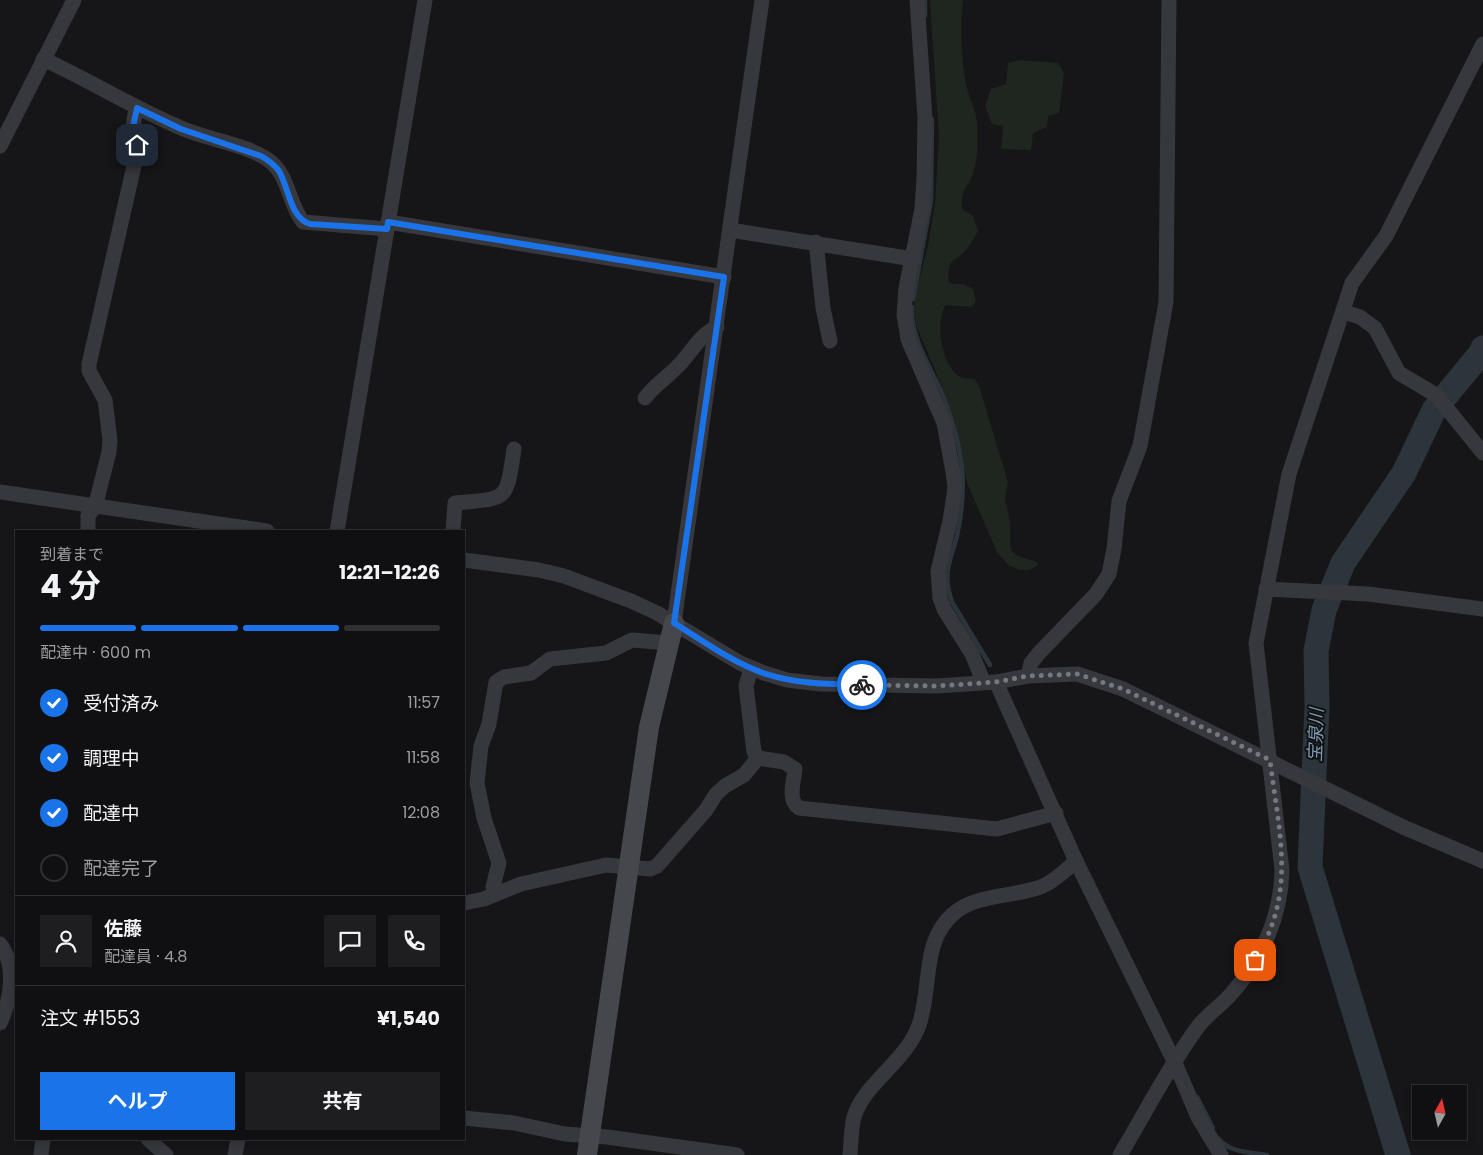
<!DOCTYPE html>
<html lang="ja">
<head>
<meta charset="utf-8">
<style>
  body { margin:0; font-family:Poppins,"Noto Sans JP",sans-serif; background:#1e1e20; color:#f1f3f6; height:100vh; display:flex; flex-direction:column; font-size:19px; white-space:nowrap }
  * { box-sizing:border-box; margin:0 }
  p { font-size:16px; color:#9c9d9f }
  .icon { flex:none; width:28px; height:28px; fill:none; stroke:currentColor; stroke-width:2; stroke-linecap:round; stroke-linejoin:round }
  .map { position:relative; flex:1; overflow:hidden }
  .side { position:absolute; left:15px; top:530px; width:450px; height:610px; display:flex; flex-direction:column; background:#101012; border-radius:0px; box-shadow:0 2px 8px #0003,0 0 0 1px #303032 }
  .side>* { flex:none }
  .needle { width:32px; rotate:8deg }
  .tools { position:absolute; left:1412px; top:1085px; display:grid; gap:10px }
  .tools a { display:grid; place-items:center; width:55px; height:55px; border-radius:0px; background:#101012; box-shadow:0 2px 8px #0003,0 0 0 1px #303032; font-size:25px }
  .pin { position:absolute; display:grid; place-items:center; width:42px; height:42px; color:#fff; margin:-21px; border-radius:10px; box-shadow:0 2px 8px #0006 }
  .courier { position:absolute; display:grid; place-items:center; width:50px; height:50px; margin:-25px; border:4px solid #1a73e8; border-radius:50%; background:#fff; color:#222; box-shadow:0 1px 6px #0007 }
  .headline em { font-style:normal; font-weight:700 }
  .headline div { display:flex; flex-direction:column-reverse }
  .headline { display:flex; align-items:center; justify-content:space-between; height:85px; padding:0 25px }
  h1 { font-size:32px; font-weight:700; line-height:38px }
  .bar { display:grid; grid-template-columns:repeat(4,1fr); gap:8px 5px; align-content:center; height:60px; padding:0 25px }
  .bar i { height:6px; border-radius:4px; background:#303032 }
  .bar .active { background:#1a73e8 }
  .bar p { grid-column:span 4 }
  .line { display:flex; align-items:center; gap:12px; padding:0 25px; border-top:1px solid #303032 }
  .line div { flex:1 }
  .round { display:grid; place-items:center; flex:none; width:52px; height:52px; border-radius:0px; background:#1e1e20 }
  ol { padding:0 25px; list-style:none }
  li { display:flex; align-items:center; gap:15px; height:55px }
  li p { margin-inline-start:auto }
  li .icon { padding:5px; border-radius:50%; background:#1a73e8; color:#fff; stroke-width:4 }
  li:last-child { color:#9c9d9f }
  li i { width:28px; height:28px; border:2px solid #303032; border-radius:50% }
  .primary-button { display:flex; gap:10px; margin-top:auto; padding:10px 25px }
  .primary-button a { flex:1; height:58px; border-radius:0px; background:#1a73e8; color:#fff; font-size:20px; font-weight:700; line-height:58px; text-align:center }
  .primary-button a+a { background:#1e1e20; color:#f1f3f6 }
  .map>svg:first-child { display:block }
  .green { fill:#1e261f }
  .lines { fill:none; stroke-linecap:round; stroke-linejoin:round }
  .stream { stroke:#2c353c; stroke-width:4.5 }
  .river { stroke:#2c353c; stroke-width:25 }
  .street { stroke:#37383d; stroke-width:15 }
  .secondary { stroke:#45474d; stroke-width:20 }
  .done { stroke:#757880; stroke-width:5; stroke-dasharray:0 9 }
  .route { stroke:#1a73e8; stroke-width:6 }
  .labels { text-anchor:middle; stroke-width:4; stroke-linejoin:round; paint-order:stroke }
  .water-label { font-size:18px; font-style:italic; fill:#7f9bb3; stroke:#111113 }
</style>
</head>
<body>
<div class="map">
<svg width="1483" height="1155" viewBox="0 0 1483 1155">
  <rect width="100%" height="100%" fill="#161618"/>
  <g class="green">
    <path d="M 930,0 L 963,0 C 960,26 961,63 967,88 C 970,102 976,108 977,124 C 978,139 978,156 974,170 C 970,187 960,188 962,209 L 973,216 L 978,231 C 974,238 969,248 962,254 C 948,265 950,260 948,280 L 952,284 L 963,284 L 973,289 L 976,301 L 972,307 L 946,305 C 934,322 942,366 960,377 C 964,379 970,378 975,379 L 979,386 L 1008,482 L 1005,499 L 1010,521 L 1010,546 L 1013,553 L 1018,556 L 1037,562 L 1038,565 L 1030,570 L 1020,570 L 1008,565 L 997,552 L 967,483 L 956,426 L 945,394 L 916,325 L 914,309 L 915,295 L 928,246 L 935,202 L 939,138 Z"/>
    <polygon points="1021,60 1058,63 1064,73 1059,113 1048,116 1047,127 1033,133 1031,150 1001,149 1003,126 992,124 985,106 991,89 1006,84 1008,63"/>
  </g>
  <g class="lines">
    <g class="stream">
      <polyline points="925,0 925,16"/>
      <polyline points="913,299 931,201 932,119"/>
      <path d="M 912,307 C 910,336 930,367 942,393 C 951,415 959,443 962,467 C 964,490 962,513 957,536 C 950,563 942,573 952,602 L 990,665"/>
      <polyline points="1197,1097 1213,1128"/>
      <path d="M 1219,1139 C 1230,1153 1250,1152 1267,1155"/>
    </g>
    <polyline class="river" points="1398,1155 1310,867 1317,706 1316,651 1324,610 1343,563 1404,473 1434,410 1481,353 1483,348"/>
    <g class="street">
      <polyline points="917,0 925,118 924,178 922,209 906,288 904,315 908,339 944,423 953,472 955,488 950,521 938,571 940,598 944,609 972,654 983,681"/>
      <path d="M 43,59 C 89,80 132,107 179,127 C 204,139 251,145 271,162 C 289,177 289,205 303,222 L 387,229"/>
      <polyline points="0,146 74,0"/>
      <polyline points="388,222 724,277"/>
      <polyline points="730,230 913,259"/>
      <polyline points="816,242 823,308 830,341"/>
      <polyline points="1344,312 1360,317 1375,328 1399,373 1436,395 1483,453"/>
      <path d="M 645,398 C 655,384 668,377 679,365 C 692,352 699,335 717,327"/>
      <polyline points="0,492 267,531"/>
      <path d="M 88,531 L 88,515 L 95,507 L 109,452 L 110,440 L 105,400 L 89,371 L 89,364 L 136,157 C 137,139 130,125 137,108"/>
      <polyline points="337,531 425,0"/>
      <path d="M 453,531 L 455,503 C 508,498 506,503 514,449"/>
      <polyline points="464,560 539,570 564,576 631,601 657,613 740,663 764,673 787,680 821,684 937,686 996,682 1028,676 1077,674 1123,689 1403,827 1483,861"/>
      <polyline points="1266,589 1368,594 1483,609"/>
      <polyline points="674,623 762,0"/>
      <path d="M 751,668 L 746,686 L 754,752 L 758,758 L 784,762 L 795,769 C 794,781 787,800 799,808 L 997,829 L 1056,813"/>
      <polyline points="1028,676 1031,663 1039,653 1096,594 1109,574 1114,549 1119,501 1140,446 1166,302 1169,0"/>
      <polyline points="996,682 1076,861 1175,1063 1198,1117 1221,1155"/>
      <polyline points="495,894 493,887 499,863 484,818 477,783 481,746 489,724 496,682 504,677 531,673 550,659 606,653 632,640 668,643"/>
      <polyline points="464,903 484,899 521,884 606,865 650,869 657,866 706,810 716,794 725,786 744,775 758,758"/>
      <path d="M 0,944 C 17,966 11,1000 0,1023"/>
      <polyline points="464,1118 514,1123 565,1134 607,1137 737,1155"/>
      <polyline points="148,1139 166,1155"/>
      <polyline points="41,1155 43,1139"/>
      <polyline points="235,1155 238,1139"/>
      <path d="M 850,1155 C 851,1143 851,1129 854,1117 C 864,1083 906,1062 919,1025 C 932,988 921,942 953,914 C 977,893 1013,898 1043,886 C 1056,880 1066,870 1076,861"/>
      <path d="M 1120,1155 C 1145,1113 1168,1068 1197,1028 C 1206,1015 1221,1006 1232,993 C 1262,959 1281,916 1282,870 L 1256,643 L 1289,474 L 1352,283 L 1386,236 L 1483,44"/>
    </g>
    <polyline class="secondary" points="587,1155 649,727 674,623"/>
  </g>
  <g class="lines">
    <path class="done" d="M 862,685 L 937,686 L 996,682 L 1028,676 L 1077,674 L 1123,689 L 1270,760 C 1279,834 1297,892 1255,960"/>
    <path class="route" d="M 137,145 L 133,127 L 137,108 L 181,129 L 261,156 C 268,160 274,164 279,171 C 289,188 290,218 310,224 L 387,229 L 388,222 L 724,277 L 674,623 C 703,641 733,663 766,674 C 797,684 829,684 862,685"/>
  </g>
  <g class="labels">
    <g class="water-label">
      <text transform="translate(1316 735) rotate(-88)" y="6">宝泉川</text>
    </g>
  </g>
</svg>
<div class="tools">
<a><svg class="needle" viewBox="-14 -14 28 28"><path d="M0-13l5 13h-10z" fill="#e53935"/><path d="M0 13l5-13h-10z" fill="#9c9d9f"/></svg></a>
</div>
<div class="pin" style="left:1255px;top:960px;background:#ea580c"><svg class="icon" aria-label="bag" viewBox="0 0 24 24"><path d="M5 8h14l-1 12H6zM9 8a3 3 0 0 1 6 0"/></svg></div>
<div class="pin" style="left:137px;top:145px;background:#1f2937"><svg class="icon" aria-label="home" viewBox="0 0 24 24"><path d="M3 11l9-7 9 7M6 9v11h12V9"/></svg></div>
<div class="courier" style="left:862px;top:685px"><svg class="icon" aria-label="bike" viewBox="0 0 24 24"><circle cx="6" cy="16" r="4"/><circle cx="18" cy="16" r="4"/><path d="M6 16l4-8h5l3 8M10 8l3 8H6M13 5h3"/></svg></div>
<section class="side">
<div class="headline"><div><h1>4 分</h1><p>到着まで</p></div><em>12:21–12:26</em></div>
<div class="bar"><i class="active"></i><i class="active"></i><i class="active"></i><i></i><p>配達中 · 600 m</p></div>
<ol>
<li><svg class="icon" aria-label="check" viewBox="0 0 24 24"><path d="M5 12l5 5 9-10"/></svg>受付済み<p>11:57</p></li>
<li><svg class="icon" aria-label="check" viewBox="0 0 24 24"><path d="M5 12l5 5 9-10"/></svg>調理中<p>11:58</p></li>
<li><svg class="icon" aria-label="check" viewBox="0 0 24 24"><path d="M5 12l5 5 9-10"/></svg>配達中<p>12:08</p></li>
<li><i></i>配達完了</li>
</ol>
<div class="line" style="height:90px"><a class="round"><svg class="icon" aria-label="person" viewBox="0 0 24 24"><circle cx="12" cy="8" r="4"/><path d="M4 21q1-7 8-7t8 7"/></svg></a><div><b>佐藤</b><p>配達員 · 4.8</p></div><a class="round"><svg class="icon" aria-label="chat" viewBox="0 0 24 24"><path d="M4 5h16v11H9l-5 4z"/></svg></a><a class="round"><svg class="icon" aria-label="phone" viewBox="0 0 24 24"><path d="M5 4h4l2 5-3 2q2 4 5 5l2-3 5 2v4C11 20 4 13 5 4z"/></svg></a></div>
<div class="line" style="height:65px"><div>注文 #1553</div><b>¥1,540</b></div>
<div class="primary-button"><a>ヘルプ</a><a>共有</a></div>
</section>
</div>
</body>
</html>
